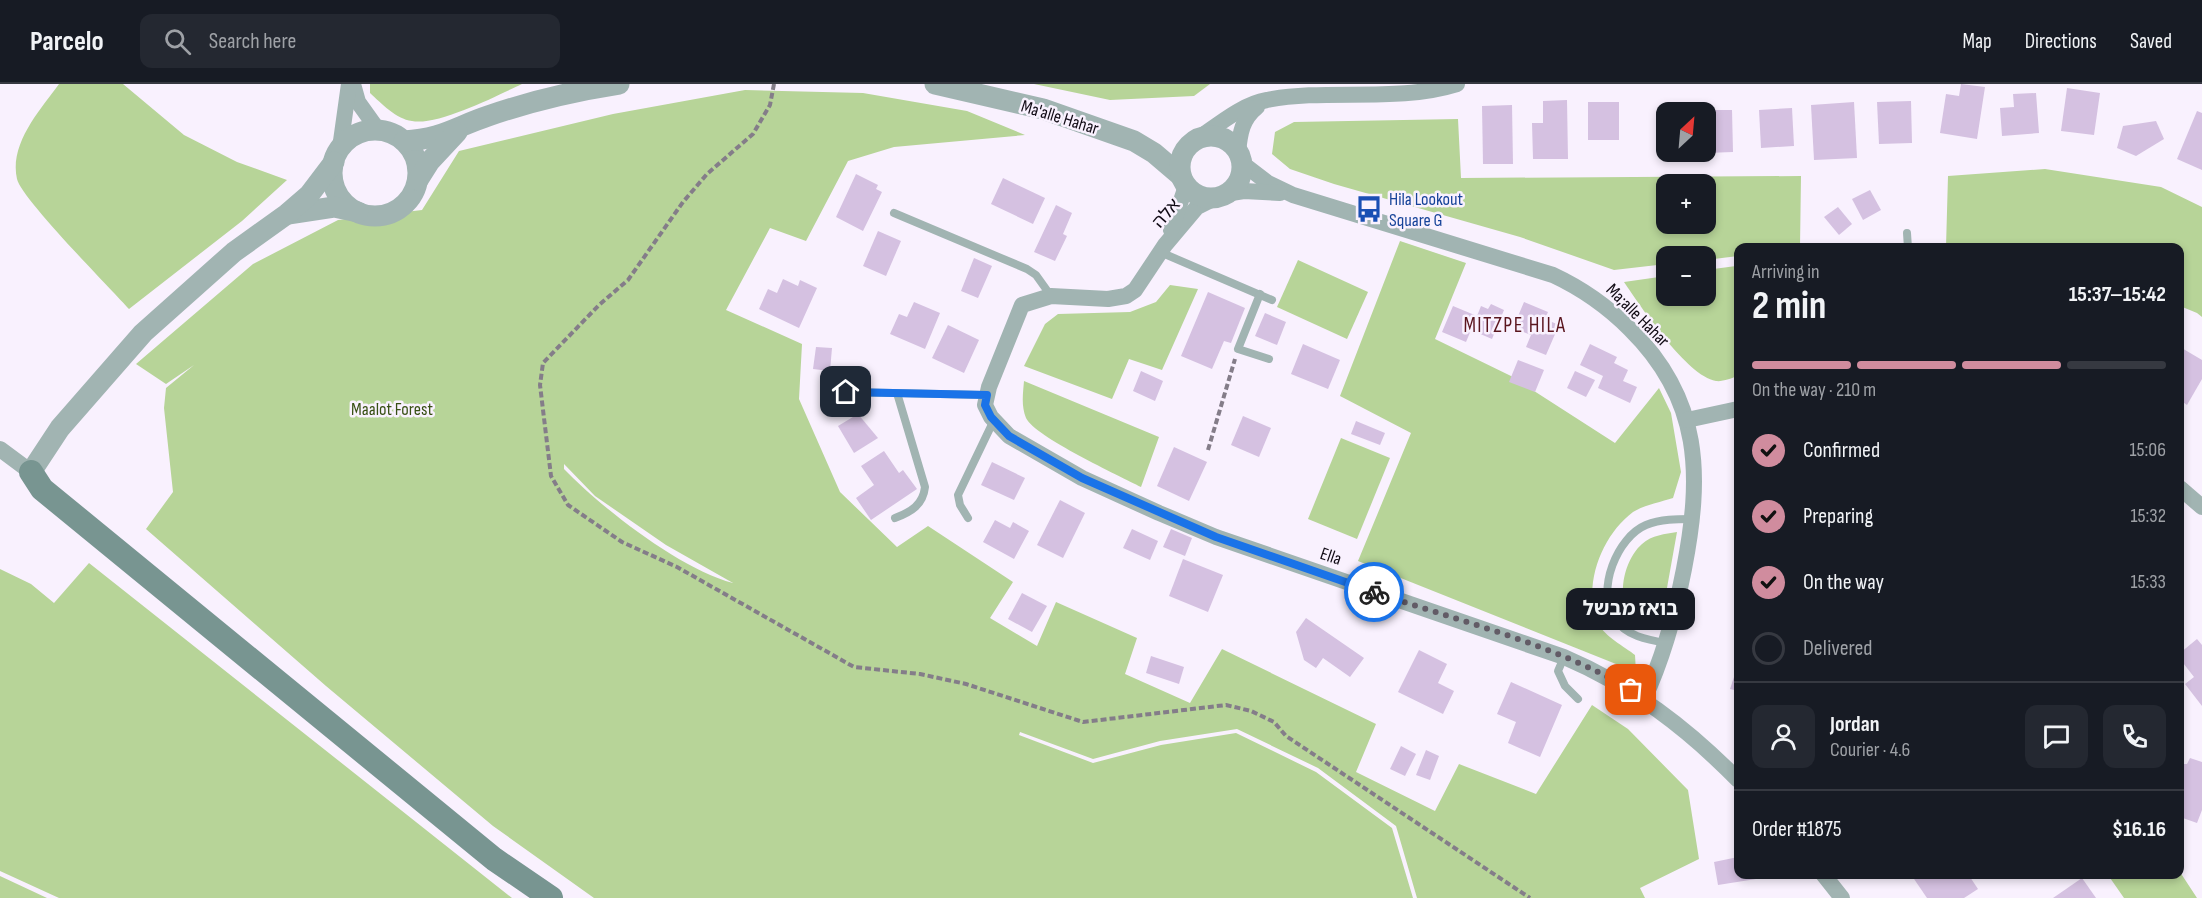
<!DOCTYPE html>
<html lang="en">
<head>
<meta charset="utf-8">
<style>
  body { margin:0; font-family:"Sofia Sans Condensed","Noto Sans Hebrew",sans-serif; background:#242831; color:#f1f3f6; height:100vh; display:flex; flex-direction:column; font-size:22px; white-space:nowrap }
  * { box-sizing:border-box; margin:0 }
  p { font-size:20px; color:#9ea1a6 }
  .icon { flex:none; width:33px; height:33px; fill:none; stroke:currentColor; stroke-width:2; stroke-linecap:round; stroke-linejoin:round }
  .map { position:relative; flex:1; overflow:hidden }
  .details { position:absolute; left:1734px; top:159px; width:450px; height:636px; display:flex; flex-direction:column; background:#171b24; border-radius:12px; box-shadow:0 3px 9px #0003 }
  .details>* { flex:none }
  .needle { width:39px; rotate:26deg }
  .tools { position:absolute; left:1656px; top:18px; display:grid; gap:12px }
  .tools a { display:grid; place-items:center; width:60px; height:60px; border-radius:12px; background:#171b24; box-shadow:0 3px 9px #0003; font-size:30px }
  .pin { position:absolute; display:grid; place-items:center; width:51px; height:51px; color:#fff; margin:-26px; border-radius:12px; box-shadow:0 3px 9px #0006 }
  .courier { position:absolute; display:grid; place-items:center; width:60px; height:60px; margin:-30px; border:4px solid #1a73e8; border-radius:50%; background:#fff; color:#222; box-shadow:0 2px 8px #0007 }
  .bubble { position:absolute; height:42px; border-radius:12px; background:#171b24; box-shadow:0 3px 9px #0003; font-size:20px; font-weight:700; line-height:42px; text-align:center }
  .headline em { font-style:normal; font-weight:700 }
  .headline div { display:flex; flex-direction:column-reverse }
  .headline { display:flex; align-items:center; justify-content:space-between; height:102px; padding:0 18px }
  h1 { font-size:39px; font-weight:700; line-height:45px }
  .bar { display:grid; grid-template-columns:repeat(4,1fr); gap:9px 6px; align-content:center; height:72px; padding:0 18px }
  .bar i { height:8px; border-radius:4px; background:#363941 }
  .bar .selected { background:#d08c9e }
  .bar p { grid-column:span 4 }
  .line { display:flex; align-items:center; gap:15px; padding:0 18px; border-top:2px solid #363941 }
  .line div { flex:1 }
  .round { display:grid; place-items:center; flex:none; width:63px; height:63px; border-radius:12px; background:#242831 }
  ol { padding:0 18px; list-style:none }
  li { display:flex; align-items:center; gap:18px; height:66px }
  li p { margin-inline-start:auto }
  li .icon { padding:6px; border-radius:50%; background:#d08c9e; color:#111; stroke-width:4 }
  li:last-child { color:#9ea1a6 }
  li i { width:33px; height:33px; border:3px solid #363941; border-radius:50% }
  header { display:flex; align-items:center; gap:36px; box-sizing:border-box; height:84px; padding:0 30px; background:#171b24; border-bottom:2px solid #363941 }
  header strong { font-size:28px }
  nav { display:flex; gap:33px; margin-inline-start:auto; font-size:21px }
  .search { width:420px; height:54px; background:#242831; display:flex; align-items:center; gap:15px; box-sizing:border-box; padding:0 21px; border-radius:12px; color:#9ea1a6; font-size:22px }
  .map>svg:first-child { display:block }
  .green { fill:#b7d498; fill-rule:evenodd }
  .building { fill:#d5c1e1 }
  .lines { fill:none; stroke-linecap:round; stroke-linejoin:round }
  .path { stroke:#847d89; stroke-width:4; stroke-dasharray:6 3; stroke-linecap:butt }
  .service { stroke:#a1b4b2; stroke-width:8 }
  .minor { stroke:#a1b4b2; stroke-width:16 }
  .tertiary { stroke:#a1b4b2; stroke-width:21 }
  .secondary { stroke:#789591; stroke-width:24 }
  .done { stroke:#625b66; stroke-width:6; stroke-dasharray:0 10.8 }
  .route { stroke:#1a73e8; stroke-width:8 }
  .labels { text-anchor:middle; stroke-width:5; stroke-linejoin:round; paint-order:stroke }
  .street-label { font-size:18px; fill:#100a14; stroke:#f9f1fe }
  .transit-label { font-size:18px; fill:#164399; stroke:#f9f1fe; text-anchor:start }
  .park-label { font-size:18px; fill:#385014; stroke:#f9f1fe }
  .quarter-label { font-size:21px; letter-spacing:1.5px; fill:#5a151e; stroke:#f9f1fe }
</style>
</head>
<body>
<header>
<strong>Parcelo</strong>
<div class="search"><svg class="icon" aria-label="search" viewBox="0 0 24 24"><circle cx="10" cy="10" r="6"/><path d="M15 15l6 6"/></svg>Search here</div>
<nav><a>Map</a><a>Directions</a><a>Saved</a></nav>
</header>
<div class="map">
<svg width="2202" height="814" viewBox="0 0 2202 814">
  <rect width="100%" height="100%" fill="#f9f1fe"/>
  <g class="green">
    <path d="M 59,0 L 123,0 L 184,51 L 237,78 L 287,96 L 242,137 L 129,225 C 110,204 21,114 17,95 C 9,60 40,26 59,0 Z"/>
    <path d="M 370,0 L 522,0 C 498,11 438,42 412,37 C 396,35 381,19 370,9 Z"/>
    <polygon points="1034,0 1210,0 1194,12 1110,16"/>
    <path d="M 745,6 L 863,9 L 967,27 L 1025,51 L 894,63 L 848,77 L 806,157 L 770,144 L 726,226 L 802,260 L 799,315 L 840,408 L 897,463 L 928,442 L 1013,498 L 990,534 L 1037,562 L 1056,518 L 1137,554 L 1125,590 L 1190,619 L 1222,565 L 1376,640 L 1356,688 L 1435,727 L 1459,680 L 1536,710 L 1592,621 L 1628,645 L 1688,706 L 1699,775 L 1640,804 L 1645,814 L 1417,814 L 1396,742 L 1318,684 L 1237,645 L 1160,657 L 1093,675 L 1020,648 L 1019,651 L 1093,679 L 1161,661 L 1236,649 L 1316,688 L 1392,744 L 1413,814 L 594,814 L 493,742 L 326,602 L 146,445 L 173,408 L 164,324 L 166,304 L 194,281 L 166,300 L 136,280 L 253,180 L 338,136 L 422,126 L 459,67 L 613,30 ZM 564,380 L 595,412 L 666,461 L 733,499 C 680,485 604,426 564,385 Z"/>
    <path d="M 1458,35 L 1461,94 L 1801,92 L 1800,163 L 1738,164 L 1738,172 L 1706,176 L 1706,172 L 1666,172 L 1666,180 L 1614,186 L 1520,153 L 1334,100 L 1290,85 L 1272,70 L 1275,48 L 1294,38 ZM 1666,100 L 1706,100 L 1706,140 L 1666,140 Z"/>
    <polygon points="2045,85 2161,103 2202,123 2202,233 2197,229 2180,222 2180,164 1946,163 1948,92"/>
    <path d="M 1400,157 L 1466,179 L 1435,255 L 1511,292 L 1615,359 L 1659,304 L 1671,329 L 1681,388 L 1673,414 C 1661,418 1644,421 1633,428 C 1602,451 1581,503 1599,540 C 1604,552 1625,563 1635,571 L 1636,588 L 1358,477 L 1411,349 L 1340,312 Z"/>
    <polygon points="1298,176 1368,208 1347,255 1277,223"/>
    <path d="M 1736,182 L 1738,292 C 1732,294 1722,298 1716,297 C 1687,292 1641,223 1624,198 L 1666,192 L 1666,212 L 1706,212 L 1706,186 Z"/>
    <polygon points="1170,201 1198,205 1162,286 1129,275 1112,315 1024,282 1045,240 1058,230 1130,228 1156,218"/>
    <path d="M 1024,297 L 1159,353 L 1141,403 C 1120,392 1035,353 1026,334 C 1021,322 1023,309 1024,297 Z"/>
    <polygon points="1341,354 1390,374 1357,455 1308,435"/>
    <path d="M 1677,448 L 1660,543 C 1612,547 1616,483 1642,460 C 1652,451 1665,450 1677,448 Z"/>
    <polygon points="89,479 512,814 59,814 0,787 0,485 31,500 54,519"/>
    <polygon points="2180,788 2197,814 2124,814 2108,791 2180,790"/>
    <polygon points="0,792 47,814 0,814"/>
  </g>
  <g class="building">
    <polygon points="1961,0 1985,3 1977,55 1940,49 1946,10 1959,12"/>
    <polygon points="2067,4 2100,9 2094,51 2061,47"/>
    <polygon points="2036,9 2039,49 2002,52 2000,24 2014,23 2013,10"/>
    <polygon points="1567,16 1568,75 1533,75 1532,39 1543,39 1543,17"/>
    <polygon points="1911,17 1912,59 1879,60 1877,18"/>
    <rect x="1588" y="18" width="31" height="38"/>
    <polygon points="1854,18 1857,74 1814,76 1811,21"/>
    <polygon points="1512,21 1513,80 1483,80 1482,22"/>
    <polygon points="1792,24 1794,62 1761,64 1759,26"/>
    <polygon points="1706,26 1732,26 1733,68 1706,69"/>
    <polygon points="2197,27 2202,29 2202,86 2177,75"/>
    <polygon points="2156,37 2164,55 2136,72 2117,64 2123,42"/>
    <polygon points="856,90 878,101 876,105 882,108 863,147 836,133"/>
    <polygon points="1003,94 1045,114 1033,140 991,120"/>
    <polygon points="1870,106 1881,126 1863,136 1852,115"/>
    <polygon points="1056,121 1072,129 1063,150 1067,152 1055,177 1034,168"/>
    <polygon points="1838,123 1852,140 1839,151 1824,133"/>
    <polygon points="878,147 901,157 886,192 863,182"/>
    <polygon points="974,174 992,182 978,214 961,207"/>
    <polygon points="783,195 798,202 800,196 817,204 799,244 759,225 768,205 777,209"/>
    <polygon points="1208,208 1245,224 1231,259 1224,257 1212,285 1181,272"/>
    <polygon points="914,218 940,229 925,265 890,250 899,230 907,233"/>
    <polygon points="1524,218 1548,228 1545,235 1559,241 1546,271 1526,263 1531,251 1513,244"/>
    <polygon points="1491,220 1504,226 1492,255 1471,246 1466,258 1442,248 1453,222 1477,232 1481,222 1488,225"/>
    <polygon points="1265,229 1286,238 1277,261 1255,252"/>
    <polygon points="948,241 979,256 964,289 932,274"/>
    <polygon points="1303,260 1340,276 1328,305 1291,290"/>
    <polygon points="1590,260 1617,273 1614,279 1628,286 1623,297 1637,303 1630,319 1598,304 1603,292 1580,281"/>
    <polygon points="816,263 832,264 830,287 813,285"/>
    <polygon points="2180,263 2202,276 2202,295 2187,321 2180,316"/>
    <polygon points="1518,276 1544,286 1535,308 1509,298"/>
    <polygon points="1141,287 1163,297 1155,317 1133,307"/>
    <polygon points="1575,287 1595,296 1586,313 1567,304"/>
    <polygon points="858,330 878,354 854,369 838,342"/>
    <polygon points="1243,332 1271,344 1259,373 1231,361"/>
    <polygon points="1356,337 1385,349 1380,361 1351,350"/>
    <polygon points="1174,363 1207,378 1189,417 1157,402"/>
    <polygon points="884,367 899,389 903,386 917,405 871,436 856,414 874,401 861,382"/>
    <polygon points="992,378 1025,394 1014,416 981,401"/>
    <polygon points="1060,416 1085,429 1063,474 1037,461"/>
    <polygon points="995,436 1010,444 1013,438 1029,447 1014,475 983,458"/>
    <polygon points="1132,445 1158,457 1150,476 1123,464"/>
    <polygon points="1171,445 1192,454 1185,472 1163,463"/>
    <polygon points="1183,475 1223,491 1208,528 1169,512"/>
    <polygon points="1022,509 1047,522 1032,548 1008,535"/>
    <polygon points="1306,534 1364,574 1350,593 1323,574 1316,584 1304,576 1296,548"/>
    <polygon points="2197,555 2202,561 2202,622 2185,600 2194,593 2180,575 2180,569"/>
    <polygon points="1419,566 1447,580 1438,599 1454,607 1443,630 1398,608"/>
    <polygon points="1151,572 1184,583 1179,600 1146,589"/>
    <polygon points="1738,581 1738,607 1730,605"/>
    <polygon points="1511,598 1562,621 1540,673 1508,659 1516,638 1497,630"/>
    <polygon points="1401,662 1416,670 1405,692 1390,685"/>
    <polygon points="1426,666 1439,672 1430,696 1416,691"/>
    <polygon points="2190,674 2202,678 2202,726 2197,739 2180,733 2180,718 2183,707 2180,706 2180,680 2187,680"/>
    <polygon points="1738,773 1738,790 1755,790 1756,795 1718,801 1714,778"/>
    <polygon points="1914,790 1968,790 1978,805 1964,814 1927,814 1912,792"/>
    <polygon points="2082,794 2096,814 2053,814"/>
  </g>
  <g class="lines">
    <g class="path">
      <polyline points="774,0 770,21 753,50 707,90 683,118 628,196 599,221 543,279 540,301 551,392 568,421 622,458 677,483 854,583 920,590 966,600 1083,638 1226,621 1251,627 1274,638 1286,652 1530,814"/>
      <polyline points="1208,366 1235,275"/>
    </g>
    <g class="service">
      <polyline points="894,129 1027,185 1036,191 1051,212"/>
      <polyline points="1907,149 1908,164"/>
      <polyline points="1160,168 1272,216"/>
      <polyline points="1260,210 1238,265 1269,275"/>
      <polyline points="846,308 987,311"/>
      <path d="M 895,434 C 911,428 923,421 925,403 L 897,309"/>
      <polyline points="968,434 960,421 958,411 994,336"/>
      <path d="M 1667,559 C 1647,556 1626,552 1614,534 C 1596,506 1617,453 1646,441 C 1661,435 1677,435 1692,435"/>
      <polyline points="1564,573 1558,587 1565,602 1578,615"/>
    </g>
    <g class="minor">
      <polyline points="353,0 358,18 378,46"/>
      <path d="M 1199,54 C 1219,40 1243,20 1267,16 C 1329,4 1396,19 1457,0"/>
      <polyline points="340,64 349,0"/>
      <path d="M 1238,68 C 1240,49 1242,35 1257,23"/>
      <path d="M 1242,79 L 1268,99 L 1293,111 L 1553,191 C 1583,205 1607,222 1630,245 C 1702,316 1702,392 1684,485 C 1675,531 1664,572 1644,615"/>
      <polyline points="1225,110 1244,107 1280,109"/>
      <path d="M 1215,114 L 1197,123 L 1165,161 L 1135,206 L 1126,212 L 1108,215 L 1051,212 L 1022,221 L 989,303 L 985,321 L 991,333 L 1009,352 L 1082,394 L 1159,429 L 1216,453 L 1564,573 C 1632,602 1687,644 1738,696"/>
      <polyline points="1171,146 1186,102"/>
      <polyline points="1687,336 1738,325"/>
      <polyline points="0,365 31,388"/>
      <polyline points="2180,404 2202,423"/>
      <polyline points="1823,790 1842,814"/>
    </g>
    <g class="tertiary">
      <polyline points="935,0 1043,25 1134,57 1154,69 1181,92"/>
      <circle cx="375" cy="89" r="43"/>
      <circle cx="1211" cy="83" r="31"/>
      <path d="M 404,57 C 442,55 455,43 488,32 C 531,17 574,7 619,0"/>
      <polyline points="418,96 430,77 457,48"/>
      <polyline points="288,130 334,123 358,128"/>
      <polyline points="31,388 60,344 143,249 234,168 287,130 309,111 334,78"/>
    </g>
    <polyline class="secondary" points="31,388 42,405 494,775 551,814"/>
  </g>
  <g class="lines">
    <path class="done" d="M 1374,508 C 1456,536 1557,561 1631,606"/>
    <polyline class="route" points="846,308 987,311 985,321 991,333 1009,352 1082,394 1216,453 1374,508"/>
  </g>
  <defs>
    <symbol id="bus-bare" viewBox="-9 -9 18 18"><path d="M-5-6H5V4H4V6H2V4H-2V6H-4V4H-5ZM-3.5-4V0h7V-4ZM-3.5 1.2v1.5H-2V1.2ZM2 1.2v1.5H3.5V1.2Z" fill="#1a4fb4" stroke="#f9f1fe" stroke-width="2.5" paint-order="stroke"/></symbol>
  </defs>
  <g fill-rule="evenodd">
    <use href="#bus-bare" x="1350" y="106" width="38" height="38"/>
  </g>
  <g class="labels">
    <g class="street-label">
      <text transform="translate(1060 33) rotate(17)" y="6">Ma'alle Hahar</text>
      <text transform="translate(1166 129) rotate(-49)" y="6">אלה</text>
      <text transform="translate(1638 231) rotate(45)" y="6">Ma;alle Hahar</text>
      <text transform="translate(1331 472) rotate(19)" y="6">Ella</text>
    </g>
    <g class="transit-label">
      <text x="1389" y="121">Hila Lookout<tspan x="1389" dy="21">Square G</tspan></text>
    </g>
    <g class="park-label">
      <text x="392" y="331">Maalot Forest</text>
    </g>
    <g class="quarter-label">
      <text x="1515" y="248">MITZPE HILA</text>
    </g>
  </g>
</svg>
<div class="tools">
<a><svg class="needle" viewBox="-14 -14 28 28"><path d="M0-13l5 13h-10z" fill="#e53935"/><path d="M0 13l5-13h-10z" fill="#9ea1a6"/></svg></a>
<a>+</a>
<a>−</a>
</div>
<div class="pin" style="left:1631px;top:606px;background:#ea580c"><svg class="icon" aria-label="bag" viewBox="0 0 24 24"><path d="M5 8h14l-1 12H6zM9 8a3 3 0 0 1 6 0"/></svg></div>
<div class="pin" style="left:846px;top:308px;background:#1f2937"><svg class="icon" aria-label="home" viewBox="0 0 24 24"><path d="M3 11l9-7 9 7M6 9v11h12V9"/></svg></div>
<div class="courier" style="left:1374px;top:508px"><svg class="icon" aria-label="bike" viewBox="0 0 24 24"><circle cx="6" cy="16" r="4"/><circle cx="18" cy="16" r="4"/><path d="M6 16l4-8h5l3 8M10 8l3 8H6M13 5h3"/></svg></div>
<div class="bubble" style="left:1566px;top:504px;width:129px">בואז מבשל</div>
<section class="details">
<div class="headline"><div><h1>2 min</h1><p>Arriving in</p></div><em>15:37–15:42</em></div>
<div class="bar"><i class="selected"></i><i class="selected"></i><i class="selected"></i><i></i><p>On the way · 210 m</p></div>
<ol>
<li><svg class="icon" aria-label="check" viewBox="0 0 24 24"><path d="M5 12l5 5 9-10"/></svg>Confirmed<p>15:06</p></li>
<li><svg class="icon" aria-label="check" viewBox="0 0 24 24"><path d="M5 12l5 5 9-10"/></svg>Preparing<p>15:32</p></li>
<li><svg class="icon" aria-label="check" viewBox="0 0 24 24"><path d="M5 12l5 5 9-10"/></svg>On the way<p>15:33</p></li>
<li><i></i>Delivered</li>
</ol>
<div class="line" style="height:108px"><a class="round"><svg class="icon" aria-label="person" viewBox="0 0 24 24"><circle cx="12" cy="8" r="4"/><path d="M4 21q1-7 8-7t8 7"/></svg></a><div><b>Jordan</b><p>Courier · 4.6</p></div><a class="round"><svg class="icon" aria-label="chat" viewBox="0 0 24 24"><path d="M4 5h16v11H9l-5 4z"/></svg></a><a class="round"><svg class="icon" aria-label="phone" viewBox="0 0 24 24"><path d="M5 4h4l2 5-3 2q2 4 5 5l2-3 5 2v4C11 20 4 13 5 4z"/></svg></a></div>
<div class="line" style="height:78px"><div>Order #1875</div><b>$16.16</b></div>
</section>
</div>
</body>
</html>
